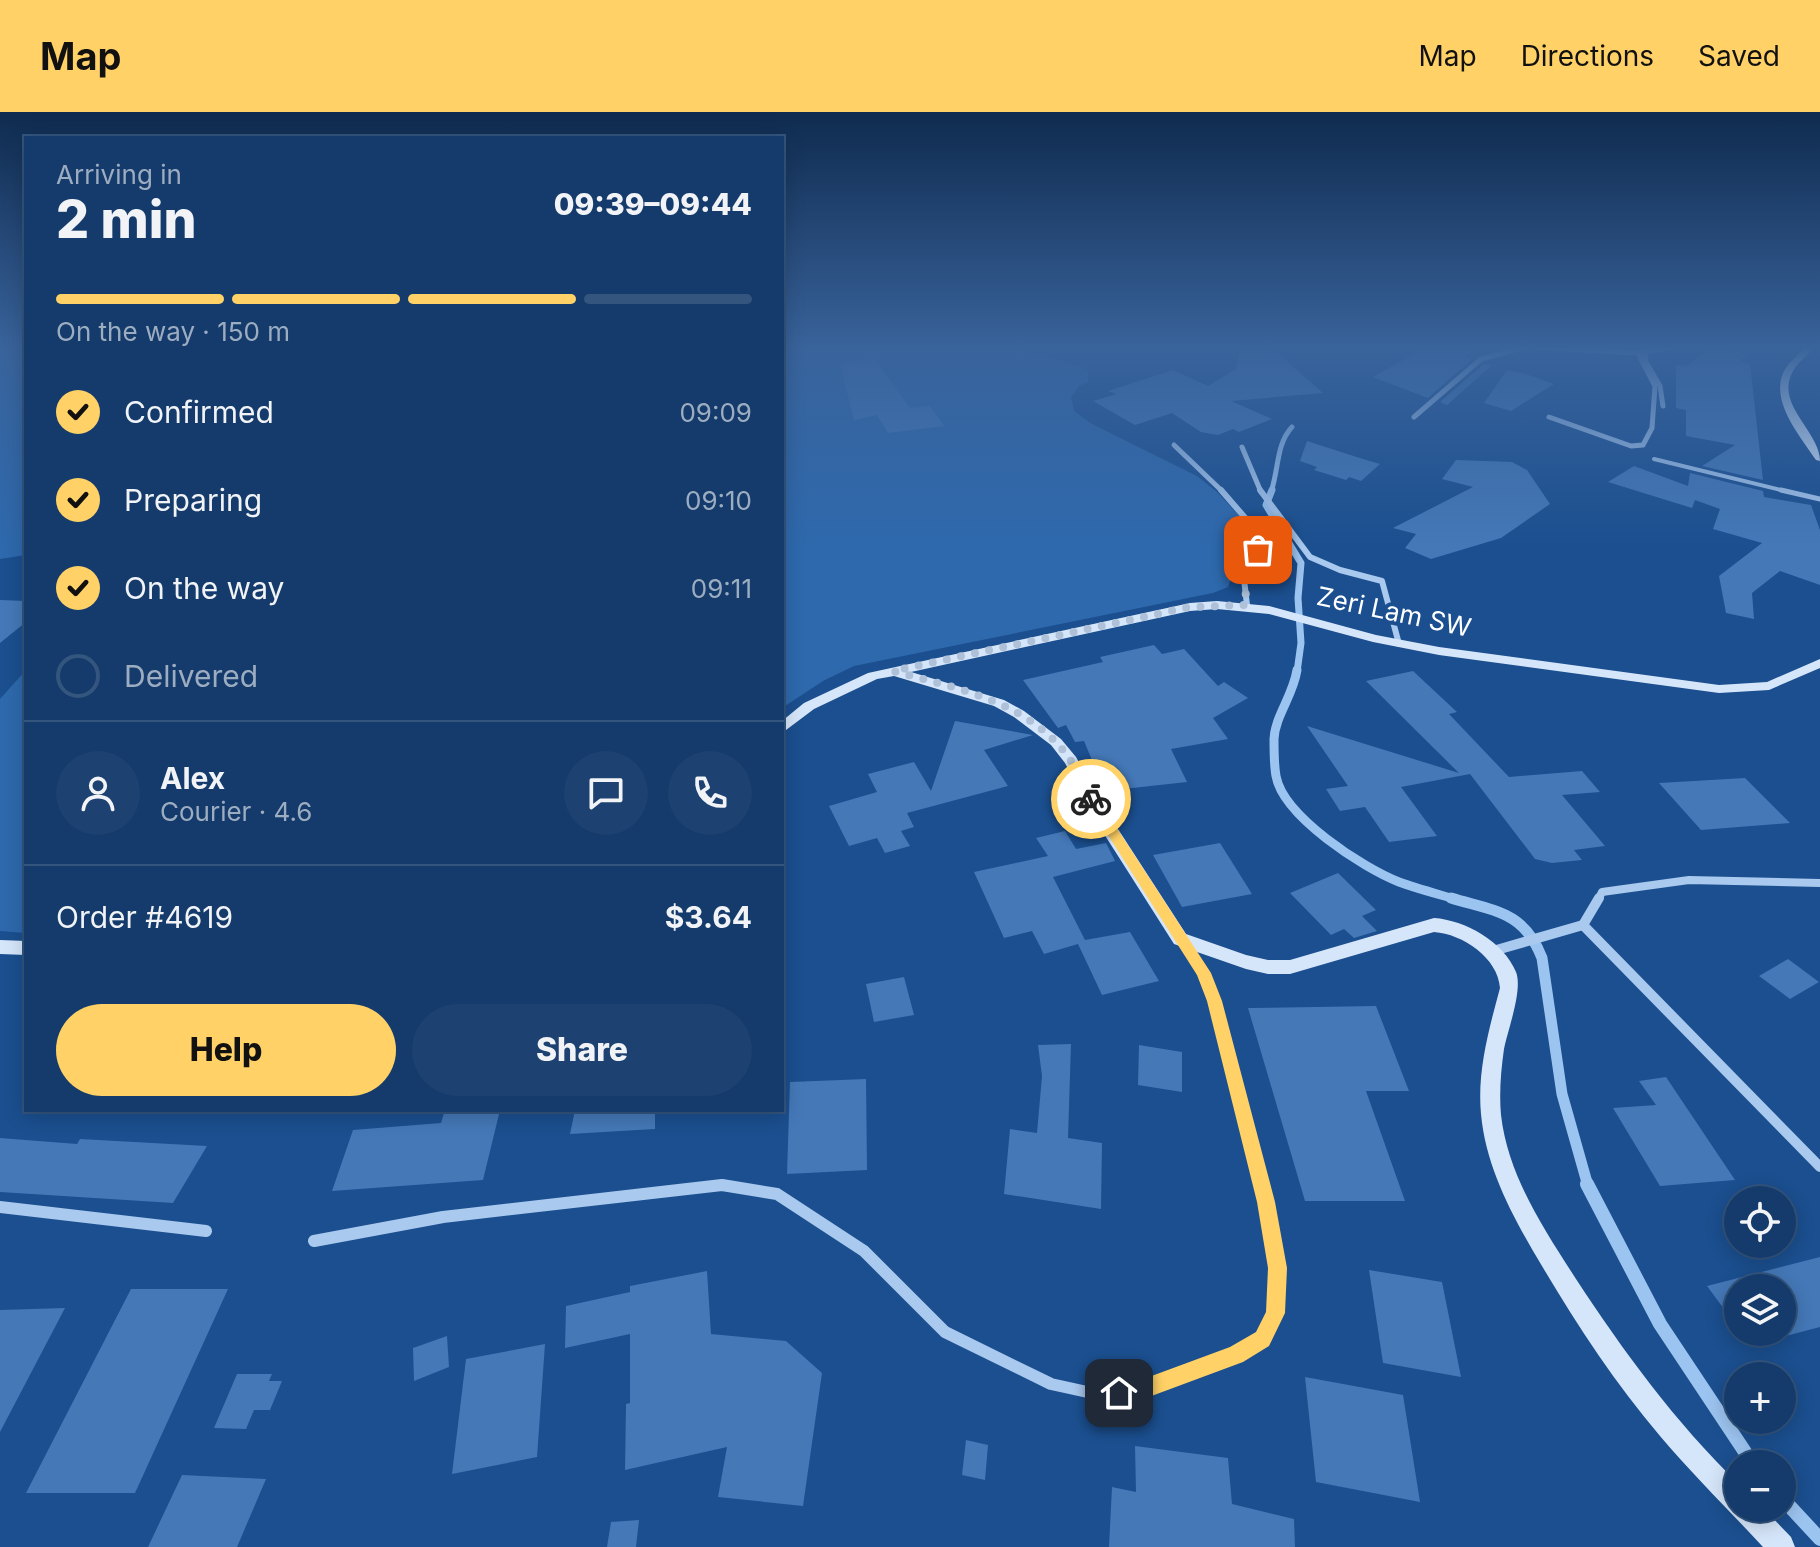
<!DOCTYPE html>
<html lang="en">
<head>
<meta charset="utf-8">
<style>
  body { margin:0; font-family:Inter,sans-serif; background:#1d4271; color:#f1f3f6; height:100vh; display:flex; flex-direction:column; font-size:30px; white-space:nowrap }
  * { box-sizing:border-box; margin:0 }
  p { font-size:26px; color:#9dadc1 }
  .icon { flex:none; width:44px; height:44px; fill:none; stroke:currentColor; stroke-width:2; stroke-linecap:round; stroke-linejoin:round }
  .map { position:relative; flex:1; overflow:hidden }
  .panel { position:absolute; left:24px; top:24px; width:760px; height:976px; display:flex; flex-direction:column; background:#143b6b; border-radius:0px; box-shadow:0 4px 20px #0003,0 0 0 2px #33557e }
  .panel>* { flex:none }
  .buttons { position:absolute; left:1724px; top:1074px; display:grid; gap:16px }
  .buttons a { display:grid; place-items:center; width:72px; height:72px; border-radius:50%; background:#143b6b; box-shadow:0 4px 20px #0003,0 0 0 2px #33557e; font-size:40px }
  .pin { position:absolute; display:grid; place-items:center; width:68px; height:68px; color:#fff; margin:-34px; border-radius:16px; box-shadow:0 4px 12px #0006 }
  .courier { position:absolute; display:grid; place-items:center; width:80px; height:80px; margin:-40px; border:6px solid #ffd166; border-radius:50%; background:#fff; color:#222; box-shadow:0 2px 10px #0007 }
  .head em { font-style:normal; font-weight:800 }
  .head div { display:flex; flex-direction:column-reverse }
  .head { display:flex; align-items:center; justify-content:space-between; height:136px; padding:0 32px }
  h1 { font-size:52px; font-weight:800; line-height:60px }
  .bar { display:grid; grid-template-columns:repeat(4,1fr); gap:12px 8px; align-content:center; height:96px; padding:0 32px }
  .bar i { height:10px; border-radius:6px; background:#33557e }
  .bar .current { background:#ffd166 }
  .bar p { grid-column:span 4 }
  .line { display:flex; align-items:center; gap:20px; padding:0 32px; border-top:2px solid #33557e }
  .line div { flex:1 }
  .round { display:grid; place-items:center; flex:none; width:84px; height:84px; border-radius:42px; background:#1d4271 }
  ol { padding:0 32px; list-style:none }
  li { display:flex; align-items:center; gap:24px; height:88px }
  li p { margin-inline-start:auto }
  li .icon { padding:8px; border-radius:50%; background:#ffd166; color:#111; stroke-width:4 }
  li:last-child { color:#9dadc1 }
  li i { width:44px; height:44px; border:4px solid #33557e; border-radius:50% }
  .button { display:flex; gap:16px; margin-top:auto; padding:16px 32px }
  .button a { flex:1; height:92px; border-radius:48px; background:#ffd166; color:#111; font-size:32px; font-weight:800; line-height:92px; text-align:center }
  .button a+a { background:#1d4271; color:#f1f3f6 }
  header { display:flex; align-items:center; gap:48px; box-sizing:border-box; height:112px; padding:0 40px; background:#ffd166; color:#111 }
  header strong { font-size:38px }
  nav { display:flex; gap:44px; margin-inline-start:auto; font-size:28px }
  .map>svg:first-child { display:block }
  .green { fill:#2e69ad }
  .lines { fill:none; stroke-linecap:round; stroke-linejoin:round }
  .stream-far4 { stroke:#9cc4f0; stroke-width:5 }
  .stream-far3 { stroke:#9cc4f0; stroke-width:7 }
  .stream-far2 { stroke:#9cc4f0; stroke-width:9 }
  .stream-far1 { stroke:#9cc4f0; stroke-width:11 }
  .stream { stroke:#9cc4f0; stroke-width:14 }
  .building { fill:#4478b7 }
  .lane-far1 { stroke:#a9c9ee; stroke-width:4 }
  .lane { stroke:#a9c9ee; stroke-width:5 }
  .street-far4 { stroke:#a9c9ee; stroke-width:5 }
  .street-far3 { stroke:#a9c9ee; stroke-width:6 }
  .street-far2 { stroke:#a9c9ee; stroke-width:8 }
  .street-far1 { stroke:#a9c9ee; stroke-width:10 }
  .street { stroke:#a9c9ee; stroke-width:12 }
  .secondary { fill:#d6e6fa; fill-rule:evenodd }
  .route { fill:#ffd166 }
  .done { stroke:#afc1d8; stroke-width:8; stroke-dasharray:0 14.4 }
  .labels { text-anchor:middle; stroke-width:8; stroke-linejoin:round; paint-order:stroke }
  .street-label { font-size:26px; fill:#fff; stroke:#1b4f8f }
</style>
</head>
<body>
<header>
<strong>Map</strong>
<nav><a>Map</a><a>Directions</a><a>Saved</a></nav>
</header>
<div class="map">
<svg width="1820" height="1435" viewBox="0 0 1820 1435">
  <rect width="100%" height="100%" fill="#1b4f8f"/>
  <g class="green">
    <polygon points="0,235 26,235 26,443 0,447"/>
    <polygon points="782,235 1017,235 1089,258 1088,270 1079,274 1071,285 1074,299 1092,312 1197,364 1217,380 1243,408 1252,429 1249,450 1233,461 1228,475 1213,481 854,554 823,569 782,596"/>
    <polygon points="26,558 26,821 0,819 0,587"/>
  </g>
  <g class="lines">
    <path class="stream-far4" d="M 1271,380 C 1279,357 1276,332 1292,315"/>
    <polyline class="stream-far3" points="1272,378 1266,393 1301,451 1298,486 1301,531 1297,560"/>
    <path class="stream-far2" d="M 1297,558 C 1293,584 1275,604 1274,627 C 1274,639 1274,653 1276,664 C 1283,704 1363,756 1399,770 C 1418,777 1438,782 1458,788"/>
    <path class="stream-far1" d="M 1451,786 C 1494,799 1524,799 1542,846 L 1562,982 L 1588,1074"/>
    <g class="stream">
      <polyline points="1587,1072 1660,1212 1753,1352"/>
      <polyline points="1782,1386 1820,1427"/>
    </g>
  </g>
  <g class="building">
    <polygon points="1241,235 1271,235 1323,281 1231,289 1272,307 1239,320 1233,317 1218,323 1201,320 1172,301 1135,313 1093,289 1117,282 1108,279 1173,258 1208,274 1236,257"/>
    <polygon points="1426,235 1476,235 1466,245 1472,247 1428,286 1373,265"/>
    <polygon points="1713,235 1748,242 1740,249 1750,252 1763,368 1702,354 1735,333 1686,324 1686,298 1676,296 1676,253 1687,254"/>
    <polygon points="875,247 910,296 930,294 944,314 888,321 877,303 854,308 840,252"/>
    <polygon points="1484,252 1492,253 1447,293 1440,290"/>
    <polygon points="1507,258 1526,262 1554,272 1511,299 1484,291"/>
    <polygon points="1307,329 1363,347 1380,352 1361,369 1349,365 1346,368 1314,358 1317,355 1300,349"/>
    <polygon points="1456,348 1512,350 1527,358 1550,392 1501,426 1431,447 1405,436 1416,422 1393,416 1473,375 1442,367"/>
    <polygon points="1634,354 1688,374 1690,361 1763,379 1764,385 1811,393 1820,418 1820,473 1780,459 1752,481 1754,507 1726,501 1719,464 1762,431 1713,417 1720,397 1695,388 1692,396 1608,370"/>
    <polygon points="0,488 26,489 26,510 0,531"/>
    <polygon points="1154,533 1162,542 1184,537 1218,574 1224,570 1248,586 1213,606 1228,627 1171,637 1187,670 1105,679 1084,629 1075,630 1066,613 1058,616 1023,568 1103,550 1100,545"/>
    <polygon points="1413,559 1457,600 1449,602 1509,665 1582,659 1600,680 1562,683 1605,734 1574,738 1582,748 1552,751 1535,747 1470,662 1401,675 1437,724 1389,730 1365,695 1340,699 1326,677 1348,674 1307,614 1459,661 1366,569"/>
    <polygon points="955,609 1033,623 984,638 1008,674 907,701 914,715 901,719 910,734 885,741 877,726 849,734 829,694 877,680 868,662 914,650 931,679"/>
    <polygon points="1745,666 1790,711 1701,718 1659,671"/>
    <polygon points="1065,719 1076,737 1106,731 1115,749 1053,765 1085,828 1130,820 1159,869 1102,883 1078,832 1044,842 1032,819 1004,826 974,760 1048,744 1036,726"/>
    <polygon points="1220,731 1252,782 1182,795 1153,743"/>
    <polygon points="1338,761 1376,798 1362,804 1377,819 1354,826 1344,817 1331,823 1290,781"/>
    <polygon points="1788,847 1819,870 1790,887 1759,864"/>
    <polygon points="904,865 914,903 874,910 866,872"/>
    <polygon points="1376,894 1409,979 1366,979 1405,1089 1305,1089 1248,896"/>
    <polygon points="1071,932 1068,1026 1102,1031 1101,1097 1004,1082 1010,1017 1037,1021 1042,964 1038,933"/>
    <polygon points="1139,933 1182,940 1182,980 1138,973"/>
    <polygon points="1666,965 1735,1068 1660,1074 1613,996 1656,993 1639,969"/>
    <polygon points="866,967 867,1058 787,1062 790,970"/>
    <polygon points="445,998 500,998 483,1068 332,1079 353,1018 441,1011"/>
    <polygon points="575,998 655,998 655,1017 570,1022"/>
    <polygon points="0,1026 77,1032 80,1027 207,1034 173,1091 0,1080"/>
    <polygon points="1820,1145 1820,1215 1782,1225 1782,1176 1738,1176 1738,1216 1707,1174"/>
    <polygon points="1369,1158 1442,1170 1461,1265 1383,1251"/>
    <polygon points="707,1159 711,1222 786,1229 822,1261 803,1394 718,1385 727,1335 625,1358 626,1292 630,1291 630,1222 565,1236 566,1194 630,1180 630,1174"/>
    <polygon points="131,1177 228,1177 135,1381 26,1381"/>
    <polygon points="65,1196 0,1320 0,1198"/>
    <polygon points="447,1224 449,1255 414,1269 413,1236"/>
    <polygon points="545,1232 537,1345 452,1362 466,1247"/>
    <polygon points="237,1262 272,1262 269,1269 282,1269 270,1298 254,1298 246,1317 214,1316"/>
    <polygon points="1305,1265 1403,1283 1420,1390 1316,1370"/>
    <polygon points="966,1328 988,1333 985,1368 962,1363"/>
    <polygon points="1135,1334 1228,1346 1232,1392 1294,1407 1295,1435 1109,1435 1112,1375 1136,1380"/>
    <polygon points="182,1363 266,1367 237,1435 148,1435"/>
    <polygon points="639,1408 636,1435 607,1435 611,1410"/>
  </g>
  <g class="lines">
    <polyline class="lane-far1" points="1654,347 1789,380"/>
    <polyline class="lane" points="1781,378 1820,387"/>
    <g class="street-far4">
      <polyline points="1533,235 1638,241 1671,235"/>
      <polyline points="1645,240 1646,250 1660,274 1663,294"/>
      <polyline points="1414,305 1481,247 1526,235"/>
      <polyline points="1549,305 1631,334 1643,333 1652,316 1655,274 1638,241"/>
      <polyline points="1174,333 1223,380"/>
      <polyline points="1242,335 1261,380"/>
    </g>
    <g class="street-far3">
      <polyline points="1221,378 1254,416 1258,438 1242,450 1247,493"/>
      <polyline points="1260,378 1310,445 1340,458 1382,469 1399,532"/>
    </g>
    <polyline class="street-far2" points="1598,788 1602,780 1689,768 1820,771"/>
    <g class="street-far1">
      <polyline points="1599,786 1583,813 1820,1055"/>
      <polyline points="1181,828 1204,861 1214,889 1262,1074"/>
      <polyline points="1493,839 1583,813"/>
      <polyline points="710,1074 731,1074"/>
    </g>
    <g class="street">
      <polyline points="0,1095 206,1119"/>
      <polyline points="314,1129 443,1105 722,1073 777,1082 864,1139 945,1220 1051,1272 1101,1283 1138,1279 1236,1243 1263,1227 1275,1201 1278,1156 1261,1072"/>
    </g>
    <g class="secondary">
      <path d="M 1806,235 L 1815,235 C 1808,243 1798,250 1793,259 C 1774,293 1820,319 1820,349 L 1816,348 C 1801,325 1769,289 1784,259 C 1789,250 1798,243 1806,235 Z"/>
      <path d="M 1217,489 L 1269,494 L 1376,523 L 1439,535 L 1719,573 L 1767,570 L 1820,547 L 1820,556 L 1769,578 L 1719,581 L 1439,543 L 1373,530 L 1269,502 L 1217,497 L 1190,499 L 911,560 L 1004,588 L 1024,599 L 1061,627 L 1076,645 L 1105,697 L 1186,822 L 1246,843 L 1268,848 L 1290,848 L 1434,806 C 1465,808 1504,830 1516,860 C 1523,878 1508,917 1504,937 C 1501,958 1499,981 1501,1003 C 1508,1064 1544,1117 1576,1167 C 1624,1240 1675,1310 1738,1371 L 1738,1396 L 1763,1396 L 1791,1425 L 1795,1435 L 1763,1435 C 1729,1398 1693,1363 1660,1324 C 1615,1271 1577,1213 1542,1154 C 1514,1107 1486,1057 1481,1002 C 1477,959 1489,917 1500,876 C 1498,846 1463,822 1434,820 L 1290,862 L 1268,862 L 1246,857 L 1174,832 L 1092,703 L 1065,651 L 1051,633 L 1014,605 L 994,594 L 894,564 L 877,567 L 814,597 L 782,621 L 782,609 L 804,591 L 868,561 L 1190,491 Z"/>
      <polygon points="0,828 26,829 26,843 0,842"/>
    </g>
  </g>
  <linearGradient id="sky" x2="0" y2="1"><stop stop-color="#0f2b4f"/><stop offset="0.54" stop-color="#39639b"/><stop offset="1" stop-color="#39639b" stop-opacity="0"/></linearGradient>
  <rect width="1820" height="436" fill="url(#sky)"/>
  <polygon class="route" points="1091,682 1096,684 1211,861 1222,889 1275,1090 1287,1156 1285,1201 1269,1234 1243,1250 1138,1289 1119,1291 1112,1288 1109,1281 1112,1274 1138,1269 1230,1235 1256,1220 1266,1200 1268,1156 1257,1090 1207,889 1197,863 1085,687"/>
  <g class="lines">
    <path class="done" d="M 1091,687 C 1085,674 1079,660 1071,649 C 1032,590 956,576 893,559 L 1190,495 L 1247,493 L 1242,450 L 1258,438"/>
  </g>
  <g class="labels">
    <g class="street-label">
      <text transform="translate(1394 500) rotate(12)" y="9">Zeri Lam SW</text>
    </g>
  </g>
</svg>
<div class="buttons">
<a><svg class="icon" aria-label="locate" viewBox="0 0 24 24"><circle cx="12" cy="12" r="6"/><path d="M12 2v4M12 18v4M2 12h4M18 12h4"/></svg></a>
<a><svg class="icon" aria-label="layers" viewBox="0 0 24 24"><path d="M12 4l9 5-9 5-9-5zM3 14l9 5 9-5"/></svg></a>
<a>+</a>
<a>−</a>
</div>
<div class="pin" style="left:1258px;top:438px;background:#ea580c"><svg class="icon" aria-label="bag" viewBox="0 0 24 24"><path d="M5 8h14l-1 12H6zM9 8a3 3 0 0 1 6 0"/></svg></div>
<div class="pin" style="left:1119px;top:1281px;background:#1f2937"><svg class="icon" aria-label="home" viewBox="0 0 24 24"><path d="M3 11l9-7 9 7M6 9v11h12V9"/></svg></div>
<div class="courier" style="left:1091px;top:687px"><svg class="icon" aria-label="bike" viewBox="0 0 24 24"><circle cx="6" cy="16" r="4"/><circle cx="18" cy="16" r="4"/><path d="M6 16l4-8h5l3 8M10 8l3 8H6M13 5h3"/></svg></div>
<section class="panel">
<div class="head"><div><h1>2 min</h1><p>Arriving in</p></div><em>09:39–09:44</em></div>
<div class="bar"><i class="current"></i><i class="current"></i><i class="current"></i><i></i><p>On the way · 150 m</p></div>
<ol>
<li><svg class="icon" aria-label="check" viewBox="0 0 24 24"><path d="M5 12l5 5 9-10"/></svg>Confirmed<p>09:09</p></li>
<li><svg class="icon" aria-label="check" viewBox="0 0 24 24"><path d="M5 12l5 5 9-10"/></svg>Preparing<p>09:10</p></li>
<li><svg class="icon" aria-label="check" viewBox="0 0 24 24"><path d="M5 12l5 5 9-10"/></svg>On the way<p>09:11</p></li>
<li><i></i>Delivered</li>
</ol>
<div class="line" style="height:144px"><a class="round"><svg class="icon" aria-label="person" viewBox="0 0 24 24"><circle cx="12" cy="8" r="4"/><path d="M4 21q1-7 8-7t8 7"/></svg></a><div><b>Alex</b><p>Courier · 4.6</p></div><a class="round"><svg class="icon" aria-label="chat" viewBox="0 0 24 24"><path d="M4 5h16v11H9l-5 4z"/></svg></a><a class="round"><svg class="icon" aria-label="phone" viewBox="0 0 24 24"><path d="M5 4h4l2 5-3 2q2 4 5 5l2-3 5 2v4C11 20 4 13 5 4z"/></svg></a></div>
<div class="line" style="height:104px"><div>Order #4619</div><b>$3.64</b></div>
<div class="button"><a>Help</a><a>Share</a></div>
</section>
</div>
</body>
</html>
